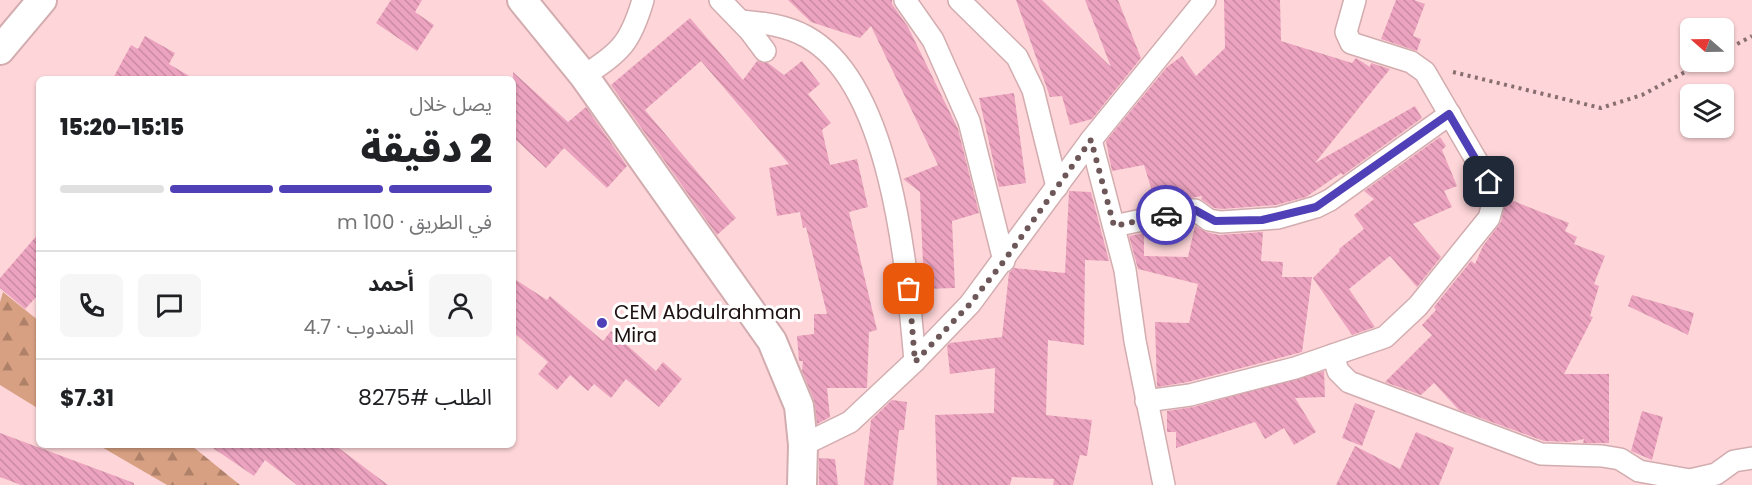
<!DOCTYPE html>
<html lang="ar">
<head>
<meta charset="utf-8">
<style>
  body { margin:0; font-family:Poppins,"Noto Sans Arabic",sans-serif; background:#f6f6f6; color:#202124; direction:rtl; height:100vh; display:flex; flex-direction:column; font-size:22px; white-space:nowrap }
  * { box-sizing:border-box; margin:0 }
  p { font-size:20px; color:#757577 }
  .icon { flex:none; width:33px; height:33px; fill:none; stroke:currentColor; stroke-width:2; stroke-linecap:round; stroke-linejoin:round }
  .map { position:relative; flex:1; overflow:hidden; direction:ltr }
  .drawer { position:absolute; left:36px; top:76px; width:480px; height:372px; display:flex; flex-direction:column; background:#fff; border-radius:9px; box-shadow:0 2px 4px #0004; direction:rtl }
  .drawer>* { flex:none }
  .needle { width:39px; rotate:290deg }
  .controls { position:absolute; left:1680px; top:18px; display:grid; gap:12px }
  .controls a { display:grid; place-items:center; width:54px; height:54px; border-radius:9px; background:#fff; box-shadow:0 2px 4px #0004; font-size:30px }
  .pin { position:absolute; display:grid; place-items:center; width:51px; height:51px; color:#fff; margin:-26px; border-radius:12px; box-shadow:0 3px 9px #0006 }
  .courier { position:absolute; display:grid; place-items:center; width:60px; height:60px; margin:-30px; border:4px solid #5040b7; border-radius:50%; background:#fff; color:#222; box-shadow:0 2px 8px #0007 }
  .headline em { font-style:normal; font-weight:800 }
  .headline div { display:flex; flex-direction:column-reverse }
  .headline { display:flex; align-items:center; justify-content:space-between; height:102px; padding:0 24px }
  h1 { font-size:39px; font-weight:800; line-height:45px }
  .bar { display:grid; grid-template-columns:repeat(4,1fr); gap:9px 6px; align-content:center; height:72px; padding:0 24px }
  .bar i { height:8px; border-radius:4px; background:#e0e0e0 }
  .bar .current { background:#5040b7 }
  .bar p { grid-column:span 4 }
  .line { display:flex; align-items:center; gap:15px; padding:0 24px; border-top:2px solid #e0e0e0 }
  .line div { flex:1 }
  .round { display:grid; place-items:center; flex:none; width:63px; height:63px; border-radius:9px; background:#f6f6f6 }
  .map>svg:first-child { display:block }
  .forest { fill:url(#forest-firs) }
  .building { fill:url(#building-back-hatch) }
  .lines { fill:none; stroke-linecap:round; stroke-linejoin:round }
  .street-casing { stroke:#d2acaf; stroke-width:24 }
  .secondary-casing { stroke:#d2acaf; stroke-width:32 }
  .path { stroke:#886e70; stroke-width:4; stroke-dasharray:3 4.5; stroke-linecap:butt }
  .street { stroke:#fff; stroke-width:21 }
  .secondary { stroke:#fff; stroke-width:28 }
  .done { stroke:#6d5758; stroke-width:6; stroke-dasharray:0 10.8 }
  .route { stroke:#5040b7; stroke-width:8 }
  .poi-dot { fill:#5040b7; stroke:#fff; stroke-width:2 }
  .labels { text-anchor:middle; stroke-width:6; stroke-linejoin:round; paint-order:stroke }
  .poi-label { font-size:20px; fill:#1f1213; stroke:#fff; text-anchor:start }
</style>
</head>
<body>
<div class="map">
<svg width="1752" height="485" viewBox="0 0 1752 485">
  <defs>
    <pattern id="forest-firs" width="22" height="20" patternUnits="userSpaceOnUse" patternTransform="scale(1.5)"><rect width="22" height="20" fill="#d8a082"/><path d="M5 1l3.5 6h-7zM16 11l3.5 6h-7z" fill="#af8169"/></pattern>
    <pattern id="building-back-hatch" width="6" height="6" patternUnits="userSpaceOnUse" patternTransform="scale(1.5)"><rect width="6" height="6" fill="#eca3bf"/><path d="M-1 5l2 2M0 0l6 6M5-1l2 2" fill="none" stroke="#ca8ba3"/></pattern>
  </defs>
  <rect width="100%" height="100%" fill="#fed6d9"/>
  <g class="forest">
    <polygon points="3,292 39,321 39,409 0,385 0,302"/>
    <polygon points="100,446 192,446 240,485 167,485"/>
  </g>
  <g class="building">
    <polygon points="391,0 422,0 415,12 434,25 417,51 376,23"/>
    <polygon points="788,0 892,0 892,4 908,27 958,129 979,213 952,221 955,288 924,289 920,192 903,179 938,165 871,26 860,38 811,22"/>
    <polygon points="1016,0 1042,0 1111,67 1085,0 1118,0 1141,58 1092,119 1070,125 1062,96 1050,97"/>
    <polygon points="1224,0 1280,0 1281,41 1352,63 1356,58 1370,67 1371,63 1390,69 1315,163 1415,106 1422,118 1343,175 1341,173 1306,197 1276,205 1222,209 1214,208 1201,199 1202,196 1156,204 1144,165 1112,171 1106,141 1167,67 1182,56 1196,76 1225,48"/>
    <polygon points="1396,0 1414,0 1425,4 1413,36 1421,39 1417,51 1381,39"/>
    <polygon points="690,18 743,80 757,61 768,63 784,75 802,61 820,84 808,94 831,123 822,130 830,165 857,159 868,207 849,212 877,330 869,332 867,388 827,388 830,417 817,424 814,400 802,371 803,361 799,361 797,336 814,334 814,314 827,314 806,227 803,228 800,212 777,216 769,168 789,164 701,61 645,110 736,218 717,235 611,85"/>
    <polygon points="145,36 175,53 169,64 196,80 112,80 131,45 138,49"/>
    <polygon points="513,72 568,122 586,107 627,166 607,188 564,148 546,168 513,137"/>
    <polygon points="1014,93 1026,183 999,187 979,98"/>
    <polygon points="1440,137 1446,146 1442,150 1457,186 1444,191 1452,207 1413,224 1441,257 1417,287 1390,256 1349,289 1375,327 1352,335 1313,278 1340,251 1339,249 1364,229 1354,215 1374,199 1364,191"/>
    <polygon points="1069,191 1091,192 1109,261 1085,260 1084,345 1048,340 1046,415 1092,420 1087,456 1080,455 1073,485 1053,485 1054,479 1012,477 1010,485 937,485 935,415 994,413 995,368 950,374 947,346 950,343 1002,337 1009,273 1014,268 1065,273"/>
    <polygon points="1506,198 1569,223 1565,231 1577,237 1574,244 1605,256 1594,284 1599,286 1590,316 1593,317 1564,374 1609,374 1609,443 1583,443 1584,439 1570,442 1544,441 1459,410 1434,383 1421,395 1385,382 1432,335 1422,325 1436,310 1434,307 1471,261 1475,264 1483,246 1501,222"/>
    <polygon points="1195,226 1206,232 1219,235 1263,232 1261,261 1283,262 1282,277 1312,277 1302,352 1188,382 1157,387 1155,322 1189,323 1198,284 1138,269 1129,236 1144,233 1144,256 1188,257"/>
    <polygon points="39,233 39,294 25,309 0,288 0,278"/>
    <polygon points="513,278 547,300 550,296 603,341 611,331 656,371 663,362 682,379 659,407 626,379 611,398 594,384 588,391 570,375 557,390 538,374 548,362 513,332"/>
    <polygon points="1632,295 1694,313 1688,335 1628,306"/>
    <polygon points="1324,371 1325,397 1295,398 1316,432 1294,445 1284,428 1265,439 1255,422 1176,448 1176,432 1167,432 1167,411 1193,407"/>
    <polygon points="892,400 907,402 904,430 899,430 893,485 864,485 871,420"/>
    <polygon points="1355,403 1375,411 1362,446 1342,438"/>
    <polygon points="1642,411 1663,417 1652,460 1631,451"/>
    <polygon points="1416,432 1454,448 1439,485 1336,485 1355,446 1400,469"/>
    <polygon points="0,433 134,483 134,485 21,485 0,477"/>
    <polygon points="210,446 336,446 388,485 297,485 265,460 254,476"/>
    <polygon points="819,458 835,459 838,485 819,485"/>
  </g>
  <g class="lines">
    <defs>
      <g id="street">
        <polyline points="720,0 750,31 765,51"/>
        <polyline points="905,0 933,40 969,121 1004,261"/>
        <polyline points="959,0 1017,57 1033,90 1057,187"/>
        <path d="M 741,21 C 764,23 786,25 807,37 C 893,85 907,273 915,361"/>
        <path d="M 584,76 C 621,51 630,44 643,0"/>
        <polyline points="1091,140 1125,270 1135,341 1164,485"/>
        <polyline points="1114,226 1189,210 1195,210 1209,220 1221,222 1278,218 1316,207 1330,200 1450,114"/>
        <polyline points="1333,355 1338,371 1349,382 1541,454 1602,456 1620,459 1639,471 1690,480 1716,474 1734,461 1752,458"/>
        <polyline points="1146,401 1190,395 1295,368 1385,337 1418,306 1489,218 1494,200 1489,182 1425,72 1411,62 1351,43 1346,32 1355,0"/>
        <polyline points="803,445 850,422 915,361 970,304 1091,140 1205,0"/>
      </g>
      <g id="secondary">
        <polyline points="522,0 584,76 772,341 799,406 803,445 802,485"/>
        <polyline points="0,50 42,0"/>
      </g>
    </defs>
    <use href="#street" class="street-casing"/>
    <use href="#secondary" class="secondary-casing"/>
    <g class="path">
      <polyline points="1724,51 1752,36"/>
      <polyline points="1453,72 1601,108 1642,95 1704,62"/>
    </g>
    <use href="#street" class="street"/>
    <use href="#secondary" class="secondary"/>
  </g>
  <g class="lines">
    <polyline class="done" points="909,289 915,362 970,304 1004,261 1091,140 1114,226 1166,215"/>
    <polyline class="route" points="1166,215 1195,210 1215,221 1262,220 1316,207 1449,114 1489,182"/>
  </g>
  <circle class="poi-dot" cx="602" cy="323" r="6"/>
  <g class="labels">
    <g class="poi-label">
      <text x="614" y="319">CEM Abdulrahman<tspan x="614" dy="23">Mira</tspan></text>
    </g>
  </g>
</svg>
<div class="controls">
<a><svg class="needle" viewBox="-14 -14 28 28"><path d="M0-13l5 13h-10z" fill="#e53935"/><path d="M0 13l5-13h-10z" fill="#757577"/></svg></a>
<a><svg class="icon" aria-label="layers" viewBox="0 0 24 24"><path d="M12 4l9 5-9 5-9-5zM3 14l9 5 9-5"/></svg></a>
</div>
<div class="pin" style="left:909px;top:289px;background:#ea580c"><svg class="icon" aria-label="bag" viewBox="0 0 24 24"><path d="M5 8h14l-1 12H6zM9 8a3 3 0 0 1 6 0"/></svg></div>
<div class="pin" style="left:1489px;top:182px;background:#1f2937"><svg class="icon" aria-label="home" viewBox="0 0 24 24"><path d="M3 11l9-7 9 7M6 9v11h12V9"/></svg></div>
<div class="courier" style="left:1166px;top:215px"><svg class="icon" aria-label="car" viewBox="0 0 24 24"><path d="M5 17H2v-5l4-1 3-4h7l3 4 3 1v5h-3M9 17h6M6 11h13"/><circle cx="7" cy="17" r="2"/><circle cx="17" cy="17" r="2"/></svg></div>
<section class="drawer">
<div class="headline"><div><h1>2 دقيقة</h1><p>يصل خلال</p></div><em>15:15–15:20</em></div>
<div class="bar"><i class="current"></i><i class="current"></i><i class="current"></i><i></i><p>في الطريق · 100 m</p></div>
<div class="line" style="height:108px"><a class="round"><svg class="icon" aria-label="person" viewBox="0 0 24 24"><circle cx="12" cy="8" r="4"/><path d="M4 21q1-7 8-7t8 7"/></svg></a><div><b>أحمد</b><p>المندوب · 4.7</p></div><a class="round"><svg class="icon" aria-label="chat" viewBox="0 0 24 24"><path d="M4 5h16v11H9l-5 4z"/></svg></a><a class="round"><svg class="icon" aria-label="phone" viewBox="0 0 24 24"><path d="M5 4h4l2 5-3 2q2 4 5 5l2-3 5 2v4C11 20 4 13 5 4z"/></svg></a></div>
<div class="line" style="height:78px"><div>الطلب #8275</div><b>$7.31</b></div>
</section>
</div>
</body>
</html>
